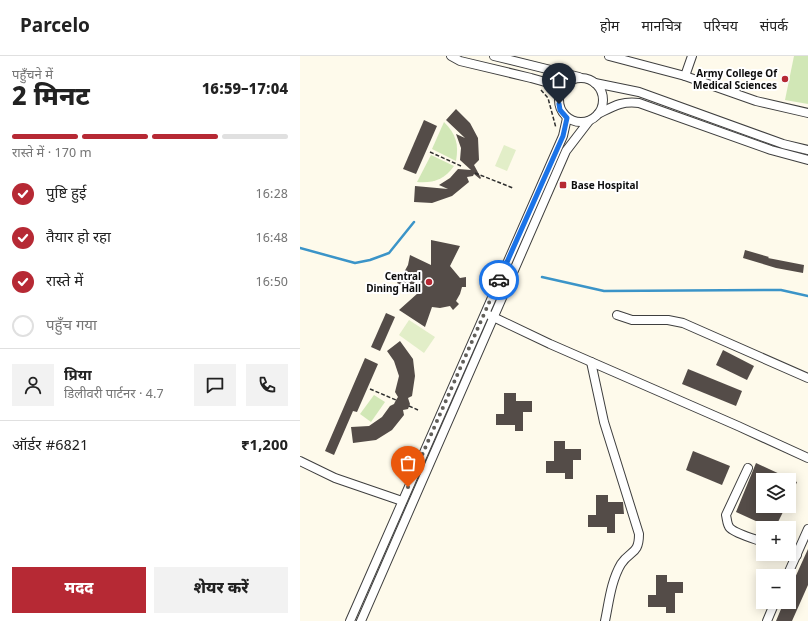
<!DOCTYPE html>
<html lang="hi">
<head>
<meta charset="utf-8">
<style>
  body { margin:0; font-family:Georgia,"Noto Sans Devanagari",serif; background:#f2f2f2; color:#222; height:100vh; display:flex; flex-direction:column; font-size:15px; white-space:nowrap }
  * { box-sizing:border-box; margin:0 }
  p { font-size:13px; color:#767676 }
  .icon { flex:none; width:22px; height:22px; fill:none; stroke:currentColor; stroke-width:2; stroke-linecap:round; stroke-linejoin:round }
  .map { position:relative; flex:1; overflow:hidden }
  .side { display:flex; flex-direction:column; background:#fff; width:300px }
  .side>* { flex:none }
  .buttons { position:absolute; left:456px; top:417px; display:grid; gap:8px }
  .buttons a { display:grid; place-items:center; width:40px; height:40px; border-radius:0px; background:#fff; box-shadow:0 2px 10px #0003; font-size:20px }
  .pin { position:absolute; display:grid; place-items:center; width:34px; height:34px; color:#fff; margin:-41px -17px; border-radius:50% 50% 50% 0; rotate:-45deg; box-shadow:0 0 4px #0007 }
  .pin .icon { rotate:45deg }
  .courier { position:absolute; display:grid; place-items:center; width:40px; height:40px; margin:-20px; border:3px solid #1a73e8; border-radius:50%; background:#fff; color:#222; box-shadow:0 1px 5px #0007 }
  .overview em { font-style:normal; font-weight:800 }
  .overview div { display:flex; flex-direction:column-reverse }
  .overview { display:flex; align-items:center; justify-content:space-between; height:68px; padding:0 12px }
  h1 { font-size:26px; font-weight:800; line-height:30px }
  .bar { display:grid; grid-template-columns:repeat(4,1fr); gap:6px 4px; align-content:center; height:48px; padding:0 12px }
  .bar i { height:5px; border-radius:3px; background:#e0e0e0 }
  .bar .on { background:#b62934 }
  .bar p { grid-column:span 4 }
  .line { display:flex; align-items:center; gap:10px; padding:0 12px; border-top:1px solid #e0e0e0 }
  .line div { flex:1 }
  .round { display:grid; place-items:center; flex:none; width:42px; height:42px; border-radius:0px; background:#f2f2f2 }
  ol { padding:0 12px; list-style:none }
  li { display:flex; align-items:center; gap:12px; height:44px }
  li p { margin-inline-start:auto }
  li .icon { padding:4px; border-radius:50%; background:#b62934; color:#fff; stroke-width:4 }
  li:last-child { color:#767676 }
  li i { width:22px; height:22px; border:2px solid #e0e0e0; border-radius:50% }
  .button { display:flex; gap:8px; margin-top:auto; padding:8px 12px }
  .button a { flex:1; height:46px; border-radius:0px; background:#b62934; color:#fff; font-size:16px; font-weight:800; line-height:46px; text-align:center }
  .button a+a { background:#f2f2f2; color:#222 }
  header { display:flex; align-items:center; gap:24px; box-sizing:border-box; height:56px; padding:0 20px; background:#fff; border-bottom:1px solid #e0e0e0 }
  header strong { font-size:19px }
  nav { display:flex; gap:22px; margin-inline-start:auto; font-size:14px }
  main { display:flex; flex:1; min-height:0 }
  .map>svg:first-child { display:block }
  .green { fill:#d1e7b6 }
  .pitch { fill:#e2eec8 }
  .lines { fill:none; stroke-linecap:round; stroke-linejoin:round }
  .stream { stroke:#3b94c8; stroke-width:2.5 }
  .building { fill:#544c48 }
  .minor-casing { stroke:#3f3f3f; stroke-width:10 }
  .path { stroke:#2e2e2e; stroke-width:1.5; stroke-dasharray:4 2; stroke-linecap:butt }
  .minor { stroke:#fff; stroke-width:8 }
  .done { stroke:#615f5a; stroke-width:4; stroke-dasharray:0 7.2 }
  .route { stroke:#1a73e8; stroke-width:5 }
  .poi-dot { fill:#b62934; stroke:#fff; stroke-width:1.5 }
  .labels { text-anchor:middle; stroke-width:4; stroke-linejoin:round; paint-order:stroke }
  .poi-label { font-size:10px; font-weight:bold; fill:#0c0c0c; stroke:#fff; text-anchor:end }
</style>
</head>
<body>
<header>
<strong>Parcelo</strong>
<nav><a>होम</a><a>मानचित्र</a><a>परिचय</a><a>संपर्क</a></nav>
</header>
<main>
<section class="side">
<div class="overview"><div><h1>2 मिनट</h1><p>पहुँचने में</p></div><em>16:59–17:04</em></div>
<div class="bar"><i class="on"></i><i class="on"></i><i class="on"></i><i></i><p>रास्ते में · 170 m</p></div>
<ol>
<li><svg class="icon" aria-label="check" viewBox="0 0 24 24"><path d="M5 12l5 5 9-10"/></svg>पुष्टि हुई<p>16:28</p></li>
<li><svg class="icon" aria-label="check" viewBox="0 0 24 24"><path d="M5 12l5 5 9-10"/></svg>तैयार हो रहा<p>16:48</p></li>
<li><svg class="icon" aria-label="check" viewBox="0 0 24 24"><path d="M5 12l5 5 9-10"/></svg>रास्ते में<p>16:50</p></li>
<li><i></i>पहुँच गया</li>
</ol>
<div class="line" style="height:72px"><a class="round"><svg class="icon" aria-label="person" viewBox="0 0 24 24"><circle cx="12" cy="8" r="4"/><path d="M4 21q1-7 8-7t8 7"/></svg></a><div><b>प्रिया</b><p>डिलीवरी पार्टनर · 4.7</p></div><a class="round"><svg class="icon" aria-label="chat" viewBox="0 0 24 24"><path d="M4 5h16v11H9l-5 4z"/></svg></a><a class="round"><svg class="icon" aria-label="phone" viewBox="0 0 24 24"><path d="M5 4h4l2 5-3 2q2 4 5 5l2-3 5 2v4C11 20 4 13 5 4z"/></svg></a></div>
<div class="line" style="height:52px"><div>ऑर्डर #6821</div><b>₹1,200</b></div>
<div class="button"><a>मदद</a><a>शेयर करें</a></div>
</section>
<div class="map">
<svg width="508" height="565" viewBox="0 0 508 565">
  <rect width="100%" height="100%" fill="#fefaeb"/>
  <g class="green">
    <polygon points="494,0 508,0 508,48 485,44"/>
    <path d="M 144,66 C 156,78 159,88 156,105 L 132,93 Z"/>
    <path d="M 131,99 L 154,110 C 144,124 134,127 117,126 Z"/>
    <polygon points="74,339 85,346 71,366 60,358"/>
  </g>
  <g class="pitch">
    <polygon points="204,89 216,94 207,115 195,110"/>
    <polygon points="109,264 135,281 124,297 99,279"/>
  </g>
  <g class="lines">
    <g class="stream">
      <polyline points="0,192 55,207 70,204 89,197 114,166"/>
      <polyline points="242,221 304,235 481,234 508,240"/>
    </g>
  </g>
  <g class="building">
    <polygon points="156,53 170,67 178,82 179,104 174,109 181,122 180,123 174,118 173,120 167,121 169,126 152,140 132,147 114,146 115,130 148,133 139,129 150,122 158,113 171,114 160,104 161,92 156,78 165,82 146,64"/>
    <polygon points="124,64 137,70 116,118 103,113"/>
    <polygon points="131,184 160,190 150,210 160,222 166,221 166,231 162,231 160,238 156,245 159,248 153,254 150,250 140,252 132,251 125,271 99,254 118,237 97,227 102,220 108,209 110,199 131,209"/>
    <polygon points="445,194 469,201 468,202 504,209 503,217 476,212 443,202"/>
    <polygon points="86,257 95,261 80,295 71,291"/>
    <polygon points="100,285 113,303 115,320 112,340 108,342 110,348 108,353 103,354 104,359 92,374 76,384 53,387 51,371 69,370 82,361 90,350 94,348 96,344 98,341 95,336 99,320 94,305 87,295"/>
    <polygon points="423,294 454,310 447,324 416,309"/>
    <polygon points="65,302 78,308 57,356 53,355 34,399 25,395"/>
    <polygon points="388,313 442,335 436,350 382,328"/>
    <polygon points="204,337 216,337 216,345 232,345 232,356 223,356 223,375 215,375 215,369 196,369 196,358 204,358"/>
    <polygon points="254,385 265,385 265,393 281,393 281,404 273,404 273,423 265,423 265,417 246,417 246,405 254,405"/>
    <polygon points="393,395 430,410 422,429 386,414"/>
    <polygon points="456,407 497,426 489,445 489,424 463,424 463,450 486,450 475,472 471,472 436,456"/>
    <polygon points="296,439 308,439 308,446 323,446 324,458 315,458 315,477 307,477 307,471 288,471 288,459 296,459"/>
    <polygon points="508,493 508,529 492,565 476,565 484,546 489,546 489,535"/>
    <polygon points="356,519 367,519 367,526 383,526 383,537 375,537 375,557 366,557 366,551 348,551 348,539 356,539"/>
  </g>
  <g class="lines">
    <defs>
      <g id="minor">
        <polyline points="151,0 160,5 231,22 263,31"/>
        <polyline points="194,0 279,21"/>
        <polyline points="309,0 385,20 456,45 508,57"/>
        <polyline points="385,20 392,0"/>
        <circle cx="281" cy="44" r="22"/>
        <polyline points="295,27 339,36 483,88 508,94"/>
        <path d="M 298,58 C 314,50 321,45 339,47 L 471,94 L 508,104"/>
        <polyline points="189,259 250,288 438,370 508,402"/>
        <polyline points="317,259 332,264 368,264 383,267 508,322"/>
        <path d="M 291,306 L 304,366 L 339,478 C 339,499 330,494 321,508 C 311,525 309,546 305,565"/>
        <polyline points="0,405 35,422 102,445"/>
        <path d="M 448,412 L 426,459 C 427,463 427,469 430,472 C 436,478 455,483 463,486"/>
        <polyline points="489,496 497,499"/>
        <polyline points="487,520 508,473"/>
        <polyline points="50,565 263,80 267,62"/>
        <polyline points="61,565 266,95 289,65"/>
        <polyline points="467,565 475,546"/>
      </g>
    </defs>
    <use href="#minor" class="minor-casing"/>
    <g class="path">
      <polyline points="241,34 248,42 256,72"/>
      <polyline points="130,96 161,110"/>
      <polyline points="175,117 213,132"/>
      <polyline points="70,333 96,344"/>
      <polyline points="109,350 118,354"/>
    </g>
    <use href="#minor" class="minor"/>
  </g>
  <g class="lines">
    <polyline class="done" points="108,431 199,224"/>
    <polyline class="route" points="199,224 263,80 267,62 260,54 259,48"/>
  </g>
  <g class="poi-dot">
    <circle cx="485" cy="23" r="4"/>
    <rect x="259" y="125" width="8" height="8" rx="2"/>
    <circle cx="129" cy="226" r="4"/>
  </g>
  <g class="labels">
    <g class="poi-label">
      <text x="477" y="21">Army College Of<tspan x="477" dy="12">Medical Sciences</tspan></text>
      <text x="271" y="133" text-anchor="start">Base Hospital</text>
      <text x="121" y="224">Central<tspan x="121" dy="12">Dining Hall</tspan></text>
    </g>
  </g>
</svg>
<div class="buttons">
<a><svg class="icon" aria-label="layers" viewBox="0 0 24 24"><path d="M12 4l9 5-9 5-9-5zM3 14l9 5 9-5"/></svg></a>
<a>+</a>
<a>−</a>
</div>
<div class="pin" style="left:108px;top:431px;background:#ea580c"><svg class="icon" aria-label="bag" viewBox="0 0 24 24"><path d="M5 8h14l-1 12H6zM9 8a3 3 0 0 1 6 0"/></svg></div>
<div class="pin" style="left:259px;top:48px;background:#1f2937"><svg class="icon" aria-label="home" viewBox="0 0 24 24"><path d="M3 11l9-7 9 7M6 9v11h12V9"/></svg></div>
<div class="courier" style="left:199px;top:224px"><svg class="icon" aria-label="car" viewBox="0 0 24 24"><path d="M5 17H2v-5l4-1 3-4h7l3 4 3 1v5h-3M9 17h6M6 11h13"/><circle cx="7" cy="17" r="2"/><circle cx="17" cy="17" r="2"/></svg></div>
</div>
</main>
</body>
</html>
